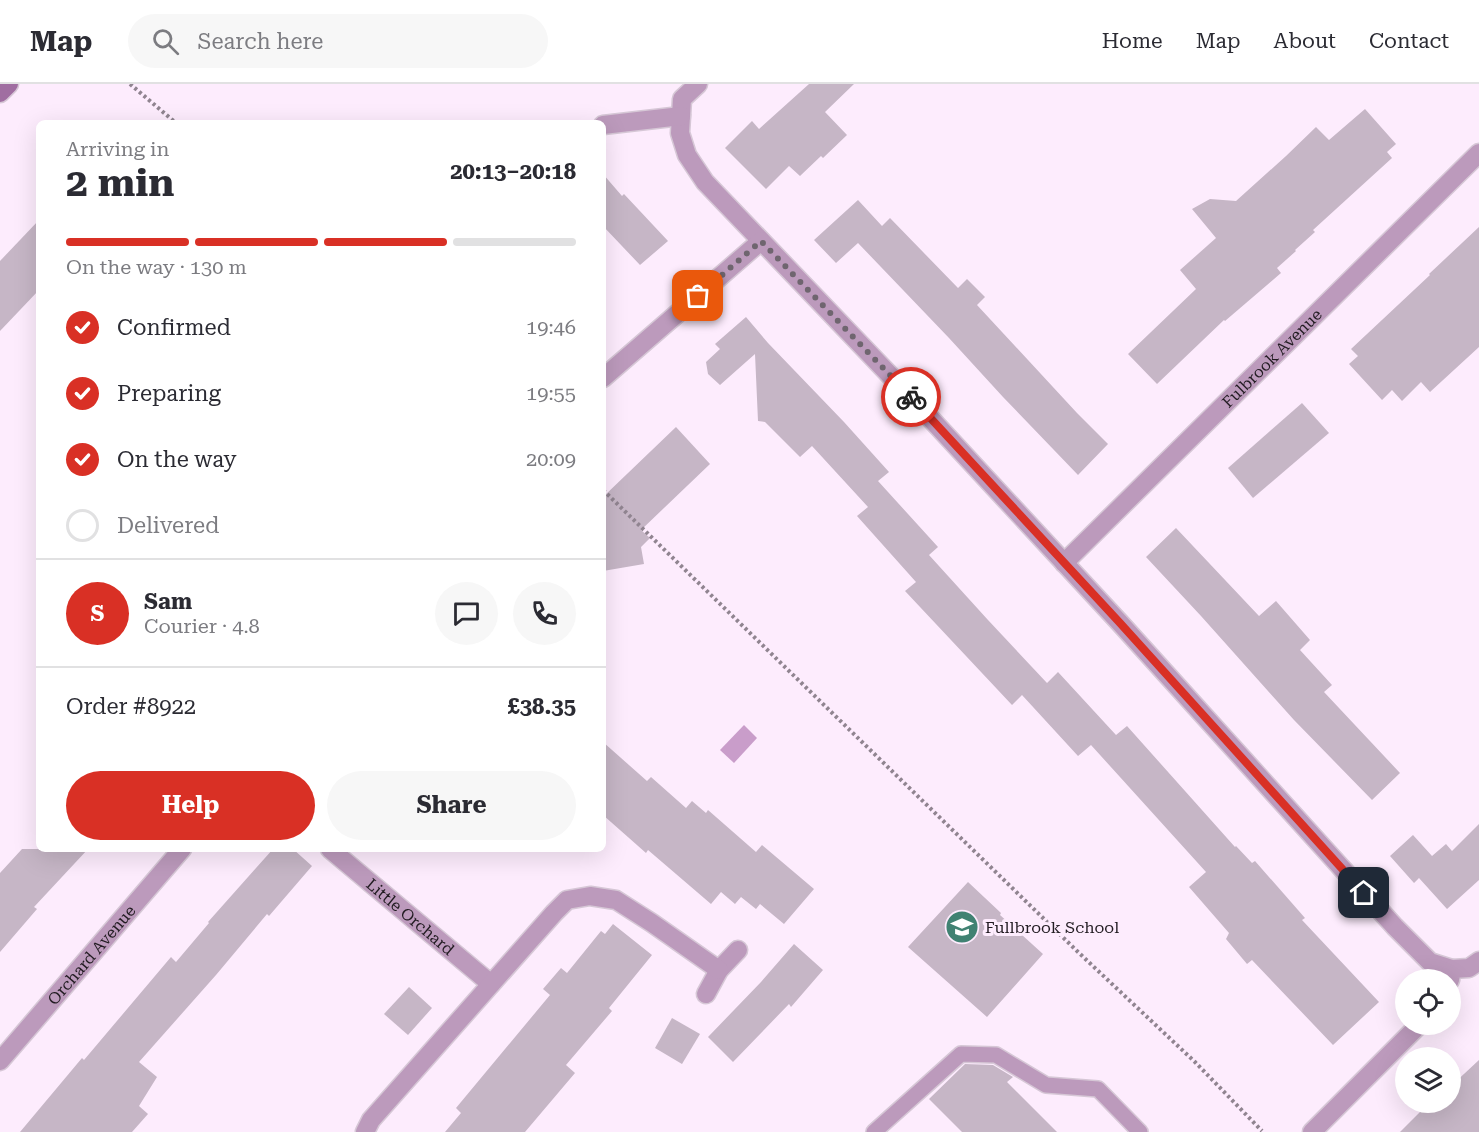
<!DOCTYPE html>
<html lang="en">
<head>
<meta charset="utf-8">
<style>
  body { margin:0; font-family:"Roboto Serif",serif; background:#f7f7f7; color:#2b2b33; height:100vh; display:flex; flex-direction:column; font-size:22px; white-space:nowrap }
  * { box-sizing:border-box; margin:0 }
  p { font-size:20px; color:#7c7c81 }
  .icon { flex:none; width:33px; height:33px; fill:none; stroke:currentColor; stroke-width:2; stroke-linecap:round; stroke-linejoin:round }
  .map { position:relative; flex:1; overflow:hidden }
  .panel { position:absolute; left:36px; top:36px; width:570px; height:732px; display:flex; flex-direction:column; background:#fff; border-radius:9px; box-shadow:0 6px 24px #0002 }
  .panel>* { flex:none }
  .fabs { position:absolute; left:1395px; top:885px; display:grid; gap:12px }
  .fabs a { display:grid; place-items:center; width:66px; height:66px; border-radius:50%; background:#fff; box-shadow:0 6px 24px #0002; font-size:30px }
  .pin { position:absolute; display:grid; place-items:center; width:51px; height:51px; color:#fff; margin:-26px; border-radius:12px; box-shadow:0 3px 9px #0006 }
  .courier { position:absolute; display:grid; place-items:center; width:60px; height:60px; margin:-30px; border:4px solid #d93025; border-radius:50%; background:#fff; color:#222; box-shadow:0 2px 8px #0007 }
  .overview em { font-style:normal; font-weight:700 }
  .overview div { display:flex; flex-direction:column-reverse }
  .overview { display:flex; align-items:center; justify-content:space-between; height:102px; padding:0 30px }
  h1 { font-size:39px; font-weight:700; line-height:45px }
  .bar { display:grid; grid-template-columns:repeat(4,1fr); gap:9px 6px; align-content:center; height:72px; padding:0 30px }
  .bar i { height:8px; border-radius:4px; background:#e1e1e2 }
  .bar .selected { background:#d93025 }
  .bar p { grid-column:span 4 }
  .line { display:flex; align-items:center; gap:15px; padding:0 30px; border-top:2px solid #e1e1e2 }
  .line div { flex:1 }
  .round { display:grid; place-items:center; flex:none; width:63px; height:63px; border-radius:32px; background:#f7f7f7 }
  ol { padding:0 30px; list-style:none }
  li { display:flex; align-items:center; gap:18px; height:66px }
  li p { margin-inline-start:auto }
  li .icon { padding:6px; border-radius:50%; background:#d93025; color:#fff; stroke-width:4 }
  li:last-child { color:#7c7c81 }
  li i { width:33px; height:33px; border:3px solid #e1e1e2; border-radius:50% }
  .button { display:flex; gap:12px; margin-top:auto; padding:12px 30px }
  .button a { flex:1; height:69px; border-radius:36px; background:#d93025; color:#fff; font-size:24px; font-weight:700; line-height:69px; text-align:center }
  .button a+a { background:#f7f7f7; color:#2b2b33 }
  header { display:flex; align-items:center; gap:36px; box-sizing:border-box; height:84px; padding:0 30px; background:#fff; border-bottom:2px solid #e1e1e2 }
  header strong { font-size:28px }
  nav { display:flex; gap:33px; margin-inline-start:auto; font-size:21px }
  .search { width:420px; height:54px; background:#f7f7f7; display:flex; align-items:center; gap:15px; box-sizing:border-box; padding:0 21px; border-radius:33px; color:#7c7c81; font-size:22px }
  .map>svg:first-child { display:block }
  .water { fill:#c99dca }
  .building { fill:#c6b6c6 }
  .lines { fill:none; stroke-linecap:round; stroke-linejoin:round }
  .lane-casing { stroke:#d6c7d6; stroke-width:18 }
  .street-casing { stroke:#d6c7d6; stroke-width:21 }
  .secondary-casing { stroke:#d6c7d6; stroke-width:21 }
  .path { stroke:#908490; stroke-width:4; stroke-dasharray:3 3; stroke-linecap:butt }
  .lane { stroke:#bc9abc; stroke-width:15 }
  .street { stroke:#bc9abc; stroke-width:18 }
  .secondary { stroke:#a06ea1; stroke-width:18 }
  .done { stroke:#6f656f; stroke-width:6; stroke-dasharray:0 10.8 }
  .route { stroke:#d93025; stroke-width:8 }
  .labels { text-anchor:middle; stroke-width:6; stroke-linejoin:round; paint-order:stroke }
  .street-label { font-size:16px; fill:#221c22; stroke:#fdecfd }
  .poi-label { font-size:16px; fill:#221c22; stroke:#fdecfd; text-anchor:start }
</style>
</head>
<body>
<header>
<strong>Map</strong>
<div class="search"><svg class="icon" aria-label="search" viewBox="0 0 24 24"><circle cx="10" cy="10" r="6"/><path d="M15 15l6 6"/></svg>Search here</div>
<nav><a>Home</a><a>Map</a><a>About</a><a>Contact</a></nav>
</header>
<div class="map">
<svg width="1479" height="1048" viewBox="0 0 1479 1048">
  <rect width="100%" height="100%" fill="#fdecfd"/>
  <polygon class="water" points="744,641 757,654 734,679 720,666"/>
  <g class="building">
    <polygon points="809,0 854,0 825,28 847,51 823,74 821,72 800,92 789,82 766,105 725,64 752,37 759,45"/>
    <polygon points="1365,25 1396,60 1387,68 1392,74 1313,146 1315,148 1295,166 1296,167 1277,184 1281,189 1225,237 1224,236 1157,300 1128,270 1196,205 1180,186 1216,154 1192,125 1210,115 1236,117 1286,72 1316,43 1329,56"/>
    <polygon points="603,90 622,112 624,110 668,157 640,181 603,142"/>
    <polygon points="858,116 882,142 890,134 958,204 967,195 985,213 977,221 1077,329 1108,360 1078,391 1003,313 949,254 858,159 836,179 814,156"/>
    <polygon points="39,136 39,206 0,247 0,177"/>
    <polygon points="1479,143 1479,263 1430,308 1421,298 1402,317 1392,306 1382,316 1349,280 1358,272 1351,265 1430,191 1429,190"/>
    <polygon points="746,233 768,259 844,338 889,388 878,397 938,463 929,471 988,536 1047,599 1058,588 1116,651 1127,642 1235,763 1236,762 1252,779 1255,777 1305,834 1302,836 1379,918 1333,961 1252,876 1247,880 1226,855 1229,849 1189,803 1206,788 1091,661 1078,672 1022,611 1012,621 905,507 916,498 857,432 868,423 812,362 800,373 765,338 758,337 755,270 720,301 708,290 706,278 720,265 715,260"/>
    <polygon points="1302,319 1329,349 1253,414 1228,384"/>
    <polygon points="676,343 710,380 641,446 650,454 641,463 644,480 603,487 603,413"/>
    <polygon points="1176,444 1259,532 1276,517 1310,556 1300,566 1332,601 1324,608 1400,689 1372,716 1294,636 1201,532 1146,473"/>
    <polygon points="603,658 647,697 651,693 686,724 692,717 706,729 708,726 756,768 762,761 814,805 784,840 760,820 756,825 741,813 735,820 721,808 711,820 648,766 646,769 603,731"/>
    <polygon points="1479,740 1479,796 1447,825 1419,794 1414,799 1390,772 1413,751 1432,772 1446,760 1452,767"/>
    <polygon points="22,765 88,765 34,823 37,825 0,868 0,789"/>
    <polygon points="273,765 293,765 312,782 269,832 267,830 216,891 139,978 157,993 139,1022 148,1030 132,1048 20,1048 82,974 84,976 171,873 176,878 209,839 208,838"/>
    <polygon points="968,798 1001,829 1000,831 1043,870 987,933 908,863"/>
    <polygon points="613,840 652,871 609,924 612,927 566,981 575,989 525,1048 445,1048 461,1029 456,1024 550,911 543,905 561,884 567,889 601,847 605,850"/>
    <polygon points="794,860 823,886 791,923 789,920 733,978 708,953 761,898"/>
    <polygon points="409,903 432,924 408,951 384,930"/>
    <polygon points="672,934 700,950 682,980 655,964"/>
    <polygon points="1479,976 1479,1048 1400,1048 1430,1018 1450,1018 1450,1003"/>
    <polygon points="965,980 993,981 1013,993 1007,998 1057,1048 962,1048 929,1015"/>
  </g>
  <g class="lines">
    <defs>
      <polyline id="lane" points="874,1048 961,970 996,971 1046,1001 1098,1005 1140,1048"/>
      <g id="street">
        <polyline points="698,0 682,15 680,49 687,71 705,98 906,308 1120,539 1395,843 1430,878 1452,885"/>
        <polyline points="603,41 681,32"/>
        <polyline points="603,294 761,157"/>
        <path id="s1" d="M 1064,479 L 1479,69"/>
        <path id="s2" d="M 330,765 L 491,900"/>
        <polyline points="1450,896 1452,885 1469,884 1479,877"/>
        <polyline points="706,910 719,886 738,866"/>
        <path id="s3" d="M 0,977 L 182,765"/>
        <polyline points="365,1048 371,1036 554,829 567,816 590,812 616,816 652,839 719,886"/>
        <polyline points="1312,1048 1420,940"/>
      </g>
      <polyline id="secondary" points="0,9 9,0"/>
    </defs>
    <use href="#lane" class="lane-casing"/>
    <use href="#street" class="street-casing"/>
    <use href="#secondary" class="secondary-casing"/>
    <g class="path">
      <polyline points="130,0 176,39"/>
      <polyline points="603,406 1078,868 1195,978 1262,1047"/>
    </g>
    <use href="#lane" class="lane"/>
    <use href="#street" class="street"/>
    <use href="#secondary" class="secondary"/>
  </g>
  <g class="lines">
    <polyline class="done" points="698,212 761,157 911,313"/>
    <polyline class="route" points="911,313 1120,539 1364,809"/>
  </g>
  <defs>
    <symbol id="school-disc" viewBox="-11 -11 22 22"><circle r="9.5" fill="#408272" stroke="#fdecfd"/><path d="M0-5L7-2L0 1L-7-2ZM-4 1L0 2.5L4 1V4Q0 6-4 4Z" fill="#fff"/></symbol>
  </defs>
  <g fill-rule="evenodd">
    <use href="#school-disc" x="943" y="824" width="38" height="38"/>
  </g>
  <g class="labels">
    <g class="street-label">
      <text dy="6" stroke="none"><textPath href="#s1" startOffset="292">Fulbrook Avenue</textPath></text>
      <text dy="6" stroke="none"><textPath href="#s2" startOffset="105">Little Orchard</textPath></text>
      <text dy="6" stroke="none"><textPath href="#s3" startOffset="140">Orchard Avenue</textPath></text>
    </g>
    <g class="poi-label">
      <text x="985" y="849">Fullbrook School</text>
    </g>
  </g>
</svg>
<div class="fabs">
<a><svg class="icon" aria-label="locate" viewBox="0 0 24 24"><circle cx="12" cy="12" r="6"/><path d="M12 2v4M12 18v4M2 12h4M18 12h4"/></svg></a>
<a><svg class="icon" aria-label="layers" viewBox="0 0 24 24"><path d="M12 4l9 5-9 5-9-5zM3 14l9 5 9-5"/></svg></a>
</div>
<div class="pin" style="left:698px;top:212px;background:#ea580c"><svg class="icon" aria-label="bag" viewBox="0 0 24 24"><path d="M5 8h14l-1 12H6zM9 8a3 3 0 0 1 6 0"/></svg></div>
<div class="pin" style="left:1364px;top:809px;background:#1f2937"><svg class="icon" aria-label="home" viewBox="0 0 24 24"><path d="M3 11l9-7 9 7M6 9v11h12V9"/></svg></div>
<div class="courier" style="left:911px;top:313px"><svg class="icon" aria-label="bike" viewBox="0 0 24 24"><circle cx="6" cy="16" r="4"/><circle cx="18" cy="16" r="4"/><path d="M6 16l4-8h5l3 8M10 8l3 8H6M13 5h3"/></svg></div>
<section class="panel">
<div class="overview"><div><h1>2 min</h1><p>Arriving in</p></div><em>20:13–20:18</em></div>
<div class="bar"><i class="selected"></i><i class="selected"></i><i class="selected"></i><i></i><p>On the way · 130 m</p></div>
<ol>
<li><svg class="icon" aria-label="check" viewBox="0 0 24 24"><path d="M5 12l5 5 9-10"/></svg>Confirmed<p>19:46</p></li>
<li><svg class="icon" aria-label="check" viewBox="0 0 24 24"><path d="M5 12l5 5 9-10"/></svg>Preparing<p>19:55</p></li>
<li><svg class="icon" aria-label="check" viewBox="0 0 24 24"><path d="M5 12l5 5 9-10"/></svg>On the way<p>20:09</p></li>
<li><i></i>Delivered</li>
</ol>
<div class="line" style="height:108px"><b class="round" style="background:#d93025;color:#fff">S</b><div><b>Sam</b><p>Courier · 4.8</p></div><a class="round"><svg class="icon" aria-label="chat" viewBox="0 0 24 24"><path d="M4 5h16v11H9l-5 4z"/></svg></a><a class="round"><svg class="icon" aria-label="phone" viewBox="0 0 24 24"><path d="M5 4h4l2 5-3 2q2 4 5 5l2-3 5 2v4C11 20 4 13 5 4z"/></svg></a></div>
<div class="line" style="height:78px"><div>Order #8922</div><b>£38.35</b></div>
<div class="button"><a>Help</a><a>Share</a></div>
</section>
</div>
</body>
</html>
